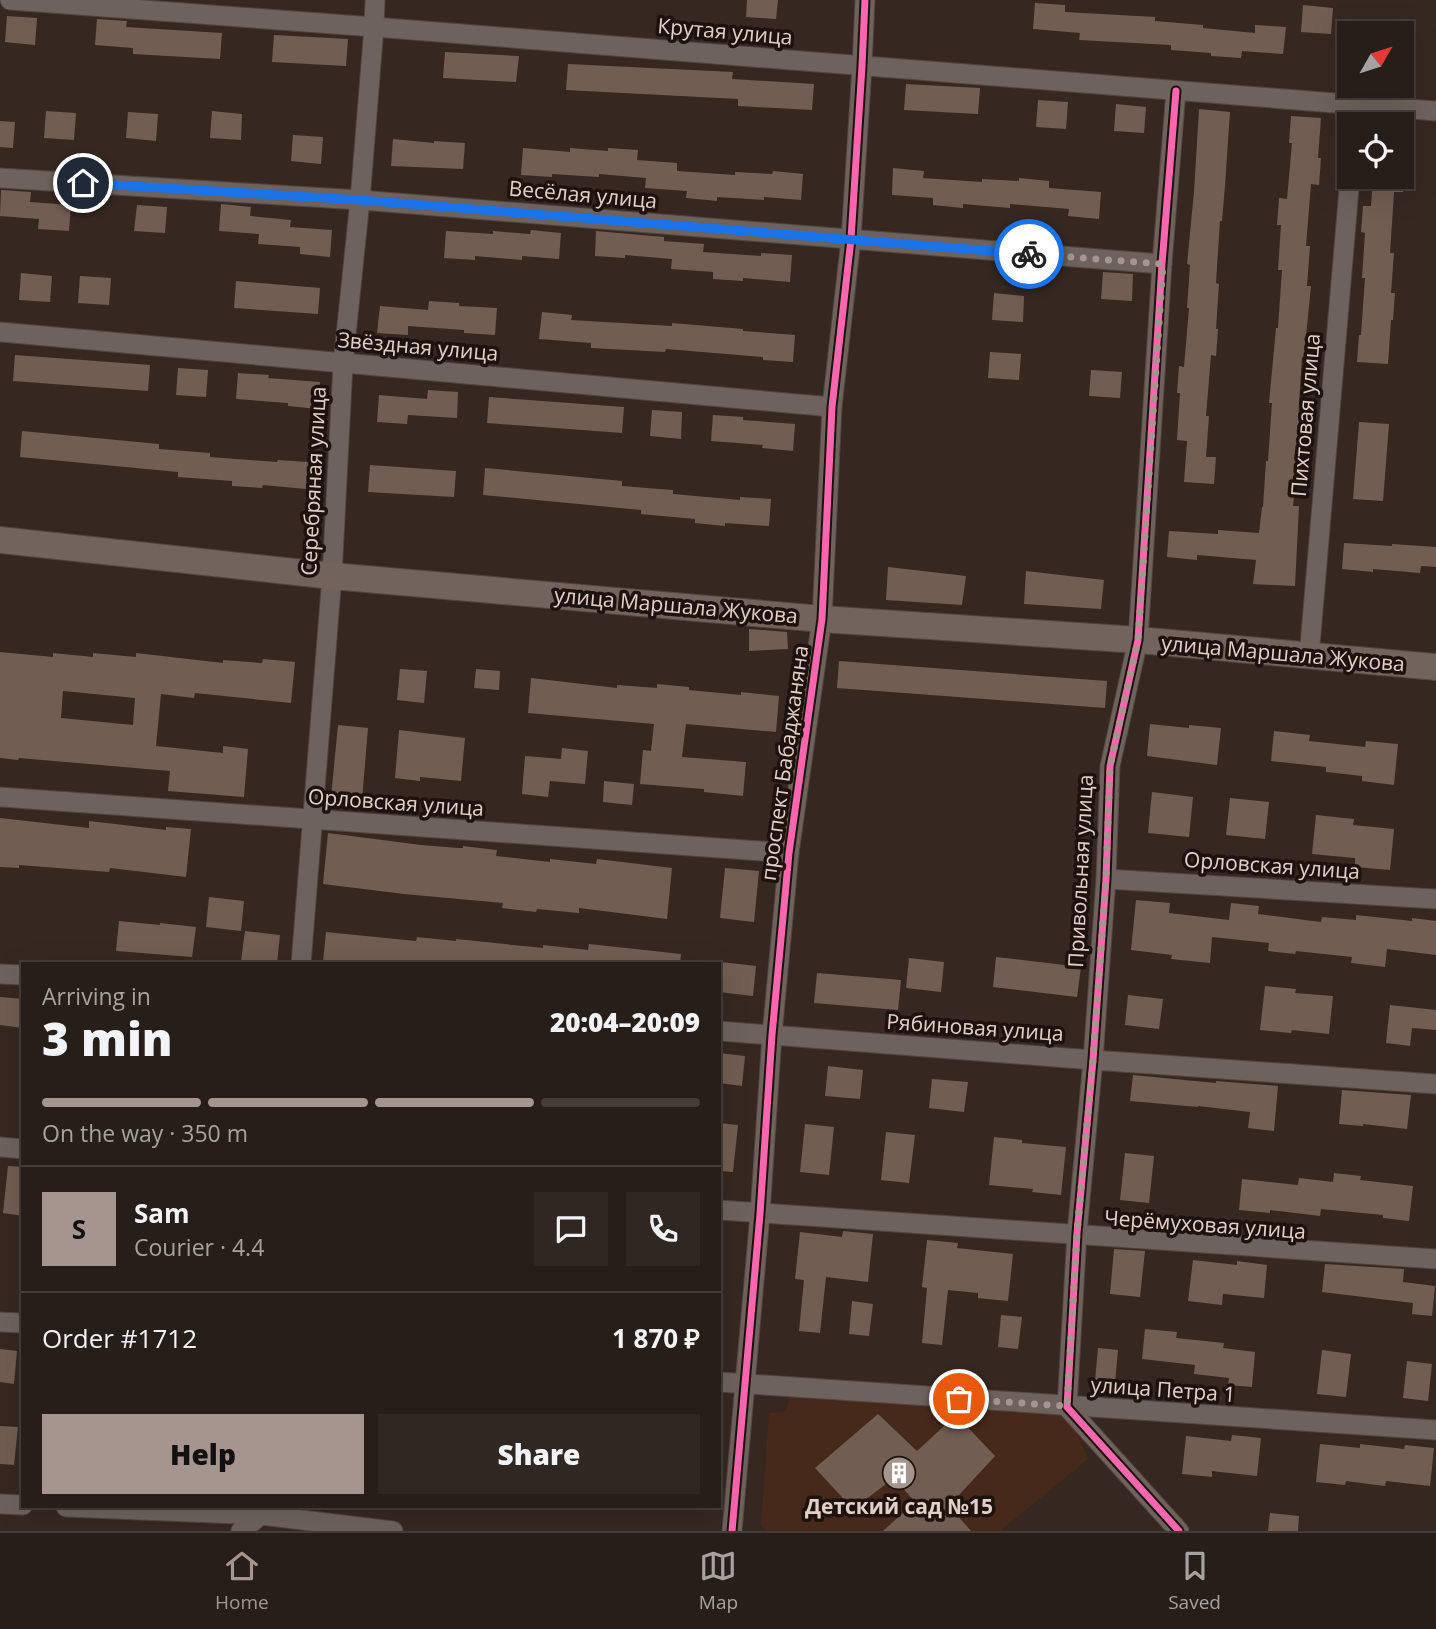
<!DOCTYPE html>
<html lang="en">
<head>
<meta charset="utf-8">
<style>
  body { margin:0; font-family:"Open Sans",sans-serif; background:#302722; color:#f1f3f6; height:100vh; display:flex; flex-direction:column; font-size:26px; white-space:nowrap }
  * { box-sizing:border-box; margin:0 }
  p { font-size:23px; color:#a5a2a2 }
  .icon { flex:none; width:38px; height:38px; fill:none; stroke:currentColor; stroke-width:2; stroke-linecap:round; stroke-linejoin:round }
  .map { position:relative; flex:1; overflow:hidden }
  .drawer { position:absolute; left:21px; top:962px; width:700px; height:546px; display:flex; flex-direction:column; background:#281e19; border-radius:0px; box-shadow:0 7px 28px #0002,0 0 0 2px #443c38 }
  .drawer>* { flex:none }
  .needle { width:46px; rotate:51deg }
  .controls { position:absolute; left:1337px; top:21px; display:grid; gap:14px }
  .controls a { display:grid; place-items:center; width:77px; height:77px; border-radius:0px; background:#281e19; box-shadow:0 7px 28px #0002,0 0 0 2px #443c38; font-size:35px }
  .pin { position:absolute; display:grid; place-items:center; width:60px; height:60px; color:#fff; margin:-30px; border:4px solid #fff; border-radius:50%; box-shadow:0 2px 7px #0007 }
  .courier { position:absolute; display:grid; place-items:center; width:70px; height:70px; margin:-35px; border:5px solid #1a73e8; border-radius:50%; background:#fff; color:#222; box-shadow:0 2px 9px #0007 }
  .head em { font-style:normal; font-weight:800 }
  .head div { display:flex; flex-direction:column-reverse }
  .head { display:flex; align-items:center; justify-content:space-between; height:119px; padding:0 21px }
  h1 { font-size:46px; font-weight:800; line-height:52px }
  .bar { display:grid; grid-template-columns:repeat(4,1fr); gap:10px 7px; align-content:center; height:84px; padding:0 21px }
  .bar i { height:9px; border-radius:5px; background:#443c38 }
  .bar .current { background:#a6958e }
  .bar p { grid-column:span 4 }
  .line { display:flex; align-items:center; gap:18px; padding:0 21px; border-top:2px solid #443c38 }
  .line div { flex:1 }
  .round { display:grid; place-items:center; flex:none; width:74px; height:74px; border-radius:0px; background:#302722 }
  .cta { display:flex; gap:14px; margin-top:auto; padding:14px 21px }
  .cta a { flex:1; height:80px; border-radius:0px; background:#a6958e; color:#111; font-size:28px; font-weight:800; line-height:80px; text-align:center }
  .cta a+a { background:#302722; color:#f1f3f6 }
  .tabs { display:flex; justify-content:space-around; align-items:center; height:98px; border-top:2px solid #443c38; background:#281e19; font-size:19px; color:#a5a2a2 }
  .tabs a { display:grid; justify-items:center; gap:4px }
  .tabs .current { color:#a6958e }
  .map>svg:first-child { display:block }
  .built { fill:#46291a }
  .building { fill:#725d52; fill-rule:evenodd }
  .lines { fill:none; stroke-linecap:round; stroke-linejoin:round }
  .minor-casing { stroke:#50443d; stroke-width:21 }
  .secondary-casing { stroke:#50443d; stroke-width:28 }
  .minor { stroke:#6e635c; stroke-width:19 }
  .secondary { stroke:#72645c; stroke-width:26 }
  .cycleway-casing { stroke:#1d120c; stroke-width:11 }
  .cycleway { stroke:#f766af; stroke-width:7 }
  .done { stroke:#a6958e; stroke-width:7; stroke-dasharray:0 12.6 }
  .route { stroke:#1a73e8; stroke-width:9 }
  .labels { text-anchor:middle; stroke-width:7; stroke-linejoin:round; paint-order:stroke }
  .street-label { font-size:21px; fill:#e2d0c8; stroke:#1d120c }
  .poi-label { font-size:21px; font-weight:bold; fill:#e2d0c8; stroke:#1d120c }
</style>
</head>
<body>
<div class="map">
<svg width="1436" height="1531" viewBox="0 0 1436 1531">
  <rect width="100%" height="100%" fill="#362821"/>
  <polygon class="built" points="790,1395 1069,1412 1088,1459 1000,1531 766,1531 761,1525 769,1413 786,1411"/>
  <g class="building">
    <polygon points="747,0 778,0 776,19 746,17"/>
    <polygon points="1035,3 1065,5 1065,12 1155,17 1155,21 1203,25 1203,28 1255,33 1255,25 1286,27 1283,54 1242,51 1241,58 1211,56 1211,53 1171,50 1171,45 1079,40 1080,33 1033,29"/>
    <polygon points="1303,5 1333,8 1331,34 1301,32"/>
    <polygon points="7,16 37,18 35,45 5,42"/>
    <polygon points="97,19 127,21 126,27 222,33 220,59 133,54 133,48 95,45"/>
    <polygon points="274,35 348,39 346,66 272,62"/>
    <polygon points="445,52 519,56 516,82 443,78"/>
    <polygon points="568,64 733,72 732,79 814,84 812,110 738,106 738,99 566,90"/>
    <polygon points="906,84 980,88 978,114 904,110"/>
    <polygon points="1038,100 1068,102 1066,129 1036,127"/>
    <polygon points="1116,104 1146,107 1144,133 1114,131"/>
    <polygon points="1199,109 1230,112 1225,186 1222,221 1220,221 1216,283 1219,284 1216,329 1218,329 1216,356 1211,355 1206,416 1209,416 1206,457 1216,457 1214,484 1184,482 1187,441 1177,440 1180,393 1177,393 1179,366 1184,367 1189,308 1187,308 1190,265 1187,264 1194,192"/>
    <polygon points="46,111 76,113 74,140 44,138"/>
    <polygon points="212,111 242,114 241,140 210,138"/>
    <polygon points="128,112 158,114 156,141 126,138"/>
    <polygon points="1291,116 1321,118 1318,158 1321,158 1319,185 1311,184 1306,246 1310,246 1307,286 1311,286 1304,357 1302,357 1298,419 1302,419 1293,506 1299,506 1295,586 1253,584 1256,560 1197,555 1197,560 1167,557 1169,531 1218,534 1218,530 1259,533 1262,507 1263,507 1266,461 1268,461 1272,403 1269,403 1276,328 1278,328 1282,270 1278,270 1281,225 1277,225 1279,198 1287,199 1292,143 1289,143"/>
    <polygon points="0,121 15,122 13,148 0,147"/>
    <polygon points="293,135 323,137 321,164 291,161"/>
    <polygon points="393,139 434,143 434,141 465,143 463,169 391,166"/>
    <polygon points="523,148 570,152 570,148 608,151 608,148 638,150 637,160 677,163 677,171 735,175 735,172 772,174 773,171 803,174 801,200 764,197 764,200 717,197 717,201 686,198 687,191 645,188 646,178 599,174 599,177 552,174 552,177 521,175"/>
    <polygon points="893,168 924,171 923,178 982,182 982,179 1019,181 1019,178 1049,181 1049,188 1101,192 1099,219 1068,216 1069,209 1010,204 1010,208 963,204 963,208 933,205 933,198 892,195"/>
    <polygon points="1373,177 1404,177 1403,192 1394,192 1390,253 1394,253 1391,293 1395,293 1393,320 1391,320 1388,364 1357,362 1359,335 1361,335 1365,278 1362,278 1365,233 1361,232 1363,206 1371,206"/>
    <polygon points="1,190 31,192 30,202 71,205 69,231 38,229 39,219 0,216"/>
    <polygon points="221,204 251,207 250,216 291,220 290,227 332,230 330,257 300,254 300,247 258,244 259,234 219,231"/>
    <polygon points="137,205 167,207 165,233 134,231"/>
    <polygon points="531,230 561,233 559,259 522,256 522,260 475,256 475,260 444,258 446,231 493,234 493,231 530,234"/>
    <polygon points="596,231 664,237 664,241 704,244 703,252 761,256 761,253 792,255 790,282 743,278 743,281 713,279 713,272 671,269 672,259 625,255 625,258 595,256"/>
    <polygon points="1103,272 1133,274 1132,301 1101,299"/>
    <polygon points="21,273 52,276 50,302 19,300"/>
    <polygon points="80,276 111,278 109,305 78,303"/>
    <polygon points="236,281 320,288 318,314 234,308"/>
    <polygon points="994,293 1024,296 1023,322 992,320"/>
    <polygon points="429,301 459,303 459,306 497,308 495,335 464,333 464,330 408,326 408,335 377,333 380,306 428,310"/>
    <polygon points="542,312 572,315 571,320 672,326 672,323 743,329 743,331 795,335 793,362 763,360 763,357 666,349 665,352 591,348 591,343 539,339"/>
    <polygon points="990,352 1021,354 1019,380 988,378"/>
    <polygon points="15,355 150,365 148,391 13,381"/>
    <polygon points="178,368 208,370 206,397 176,395"/>
    <polygon points="1091,370 1122,372 1120,398 1089,396"/>
    <polygon points="238,373 269,375 268,378 320,382 318,409 288,406 288,403 236,399"/>
    <polygon points="428,390 458,392 457,418 408,415 407,424 377,422 379,395 427,399"/>
    <polygon points="489,397 624,407 622,433 487,423"/>
    <polygon points="652,410 682,412 681,439 650,436"/>
    <polygon points="713,415 743,417 743,420 795,424 793,451 762,448 763,445 711,441"/>
    <polygon points="1359,422 1389,424 1383,501 1353,499"/>
    <polygon points="22,431 159,444 159,449 210,453 210,457 277,462 278,460 308,462 306,489 263,485 262,488 232,486 232,481 178,477 178,472 20,457"/>
    <polygon points="370,465 456,471 454,497 368,492"/>
    <polygon points="485,468 622,481 622,486 673,490 673,494 740,500 740,497 771,499 769,526 725,523 725,526 695,523 695,519 641,514 641,510 483,495"/>
    <polygon points="1344,543 1392,546 1392,544 1436,547 1436,567 1421,566 1420,573 1373,569 1373,572 1342,569"/>
    <polygon points="888,567 966,576 962,605 886,600"/>
    <polygon points="1026,571 1104,580 1101,609 1024,604"/>
    <polygon points="749,629 787,632 788,649 749,651"/>
    <path d="M 0,652 L 53,657 L 53,653 L 93,657 L 93,653 L 136,657 L 136,653 L 223,663 L 223,660 L 262,663 L 263,659 L 295,662 L 291,703 L 195,693 L 194,698 L 161,694 L 156,746 L 223,753 L 223,746 L 248,749 L 244,797 L 168,791 L 170,771 L 19,758 L 18,760 L 0,758 ZM 63,691 L 135,698 L 133,725 L 61,718 Z"/>
    <polygon points="839,661 1107,681 1105,708 837,688"/>
    <polygon points="400,669 427,671 424,703 397,700"/>
    <polygon points="476,669 500,671 499,690 474,688"/>
    <polygon points="531,678 617,688 617,685 657,688 657,684 689,687 689,690 741,695 741,692 779,696 776,732 686,724 682,757 746,762 743,796 704,792 704,789 640,784 643,750 651,751 654,724 528,713"/>
    <polygon points="1150,724 1189,728 1189,725 1221,728 1217,765 1147,756"/>
    <polygon points="338,725 368,728 362,800 331,797"/>
    <polygon points="399,730 465,738 461,781 420,777 420,781 395,778"/>
    <polygon points="1274,731 1310,735 1309,741 1365,747 1366,741 1398,744 1394,785 1362,781 1362,776 1326,772 1326,767 1271,761"/>
    <polygon points="562,748 588,751 585,784 550,781 548,797 522,794 525,756 561,759"/>
    <polygon points="604,781 634,784 632,805 603,802"/>
    <polygon points="1152,792 1193,797 1189,837 1148,833"/>
    <polygon points="1230,798 1269,802 1265,839 1226,835"/>
    <polygon points="1316,815 1354,819 1353,825 1394,829 1390,870 1355,867 1355,858 1312,854"/>
    <polygon points="0,818 89,828 89,821 166,830 166,827 191,829 186,877 110,868 109,872 19,865 19,868 0,867"/>
    <polygon points="328,833 421,845 458,848 463,848 463,846 497,850 496,856 550,862 550,859 596,864 597,859 672,868 667,919 579,908 579,913 537,909 536,912 502,908 503,903 404,894 323,884"/>
    <polygon points="725,868 759,871 754,922 720,918"/>
    <polygon points="209,897 244,901 241,931 206,927"/>
    <polygon points="1136,900 1170,903 1169,913 1229,920 1231,903 1259,906 1258,914 1321,922 1322,917 1356,920 1356,915 1412,921 1412,918 1436,921 1436,955 1387,949 1385,967 1351,963 1352,957 1296,951 1295,954 1268,951 1269,943 1212,937 1210,963 1171,959 1172,955 1131,950"/>
    <polygon points="119,921 160,925 160,923 196,927 192,957 116,951"/>
    <polygon points="245,931 280,935 277,964 241,961"/>
    <polygon points="326,932 416,941 417,937 456,941 456,939 543,948 543,945 588,950 589,944 681,954 680,964 343,964 323,962"/>
    <polygon points="996,957 1081,967 1077,997 993,987"/>
    <polygon points="909,958 944,962 941,992 906,988"/>
    <polygon points="721,962 756,966 753,996 719,992"/>
    <polygon points="817,973 901,980 898,1010 814,1003"/>
    <polygon points="1265,986 1296,989 1295,993 1333,996 1329,1034 1292,1030 1291,1033 1260,1030"/>
    <polygon points="1128,995 1163,999 1159,1029 1125,1025"/>
    <polygon points="0,997 23,999 23,1028 0,1025"/>
    <polygon points="1390,1005 1436,1010 1436,1030 1412,1028 1410,1046 1386,1043"/>
    <polygon points="719,1053 745,1056 742,1086 719,1083"/>
    <polygon points="828,1066 863,1070 860,1099 825,1096"/>
    <polygon points="1133,1075 1216,1083 1216,1081 1278,1086 1274,1131 1248,1128 1250,1112 1198,1106 1198,1107 1130,1101"/>
    <polygon points="932,1079 968,1082 964,1112 929,1108"/>
    <polygon points="1342,1090 1411,1095 1407,1129 1363,1124 1363,1126 1339,1124"/>
    <polygon points="719,1123 738,1125 733,1172 719,1171"/>
    <polygon points="805,1124 834,1127 829,1175 800,1172"/>
    <polygon points="886,1132 915,1135 909,1183 881,1180"/>
    <polygon points="994,1137 1022,1140 1022,1143 1066,1147 1061,1195 1032,1192 1033,1189 989,1185"/>
    <polygon points="1125,1153 1154,1156 1149,1203 1120,1200"/>
    <polygon points="8,1166 23,1167 23,1216 3,1213"/>
    <polygon points="1334,1173 1361,1176 1360,1180 1413,1186 1409,1221 1383,1218 1383,1215 1321,1209 1320,1216 1270,1210 1270,1213 1239,1210 1242,1179 1298,1185 1299,1178 1333,1182"/>
    <polygon points="843,1231 873,1234 868,1282 826,1277 820,1333 799,1331 804,1280 795,1279 800,1232 842,1237"/>
    <polygon points="927,1240 958,1243 957,1248 1013,1254 1008,1301 978,1298 978,1293 948,1290 942,1345 922,1343 927,1288 922,1287"/>
    <polygon points="1114,1249 1145,1251 1140,1297 1110,1294"/>
    <polygon points="1193,1260 1237,1265 1237,1261 1267,1265 1264,1298 1223,1294 1222,1305 1188,1301"/>
    <polygon points="1325,1264 1404,1269 1403,1282 1435,1286 1432,1316 1412,1314 1413,1303 1322,1292"/>
    <polygon points="852,1301 873,1304 869,1336 849,1334"/>
    <polygon points="1001,1315 1022,1317 1018,1349 998,1347"/>
    <polygon points="1145,1329 1177,1332 1176,1338 1224,1343 1223,1348 1255,1352 1252,1387 1228,1385 1229,1378 1194,1374 1195,1365 1142,1359"/>
    <polygon points="1098,1348 1118,1350 1115,1383 1095,1381"/>
    <polygon points="0,1349 17,1351 14,1384 0,1382"/>
    <polygon points="1322,1350 1351,1354 1346,1397 1317,1394"/>
    <polygon points="1407,1361 1432,1364 1428,1401 1403,1398"/>
    <polygon points="878,1414 917,1451 956,1415 995,1456 949,1506 971,1531 883,1531 915,1502 894,1478 853,1509 815,1468"/>
    <polygon points="0,1426 18,1427 14,1465 0,1464"/>
    <polygon points="1232,1435 1261,1438 1257,1476 1212,1471 1212,1477 1182,1474 1186,1436 1231,1441"/>
    <polygon points="1320,1444 1360,1448 1360,1444 1404,1449 1405,1445 1434,1448 1430,1486 1386,1481 1385,1486 1346,1481 1345,1485 1316,1482"/>
    <polygon points="1270,1513 1299,1516 1298,1531 1268,1531"/>
  </g>
  <g class="lines">
    <defs>
      <g id="minor">
        <polyline points="10,0 374,27 1436,111"/>
        <polyline points="1176,91 1162,264 1138,640 1110,766 1106,879 1093,1060 1077,1233 1067,1407 1179,1531"/>
        <polyline points="1354,124 1356,104"/>
        <polyline points="0,178 360,200 1162,264"/>
        <polyline points="0,332 832,407"/>
        <polyline points="1309,657 1350,177"/>
        <polyline points="0,797 789,853"/>
        <polyline points="1106,879 1436,899"/>
        <polyline points="301,964 332,576 343,364 360,200 374,27 375,0"/>
        <polyline points="0,974 23,975"/>
        <polyline points="719,1031 1093,1060 1436,1084"/>
        <polyline points="0,1147 23,1149"/>
        <polyline points="719,1210 1436,1259"/>
        <polyline points="0,1322 23,1323"/>
        <polyline points="719,1382 1436,1430"/>
        <polyline points="0,1504 23,1505"/>
        <polyline points="66,1507 261,1515 393,1531"/>
        <polyline points="241,1531 261,1515"/>
        <polyline points="732,1531 760,1214 772,1035 789,853 822,619 832,407 851,239 862,66 865,0"/>
      </g>
      <polyline id="secondary" points="0,540 332,576 822,619 1138,640 1436,667"/>
    </defs>
    <use href="#minor" class="minor-casing"/>
    <use href="#secondary" class="secondary-casing"/>
    <use href="#minor" class="minor"/>
    <use href="#secondary" class="secondary"/>
    <defs>
      <g id="cycleway">
        <polyline points="1176,91 1162,264 1138,640 1110,766 1106,879 1093,1060 1077,1233 1067,1407 1179,1531"/>
        <polyline points="732,1531 760,1214 772,1035 789,853 822,619 832,407 851,239 862,66 865,0"/>
      </g>
    </defs>
    <use href="#cycleway" class="cycleway-casing"/>
    <use href="#cycleway" class="cycleway"/>
  </g>
  <g class="lines">
    <polyline class="done" points="959,1399 1067,1406 1077,1233 1093,1060 1106,879 1110,766 1138,640 1163,264 1029,254"/>
    <polyline class="route" points="83,183 360,200 1029,254"/>
  </g>
  <defs>
    <symbol id="building-disc" viewBox="-11 -11 22 22"><circle r="9.5" fill="#a6958e" stroke="#1d120c"/><path d="M-4-6H4V6H1V3H-1V6H-4ZM-2.5-4.3h1.7v1.8h-1.7ZM.8-4.3h1.7v1.8H.8ZM-2.5-1h1.7V.8h-1.7ZM.8-1h1.7V.8H.8Z" fill="#fff"/></symbol>
  </defs>
  <g fill-rule="evenodd">
    <use href="#building-disc" x="880" y="1454" width="38" height="38"/>
  </g>
  <g class="labels">
    <g class="street-label">
      <text transform="translate(725 32) rotate(5)" y="7">Крутая улица</text>
      <text transform="translate(583 195) rotate(5)" y="7">Весёлая улица</text>
      <text transform="translate(418 347) rotate(5)" y="7">Звёздная улица</text>
      <text transform="translate(1306 415) rotate(-85)" y="7">Пихтовая улица</text>
      <text transform="translate(314 481) rotate(-87)" y="7">Серебряная улица</text>
      <text transform="translate(676 606) rotate(5)" y="7">улица Маршала Жукова</text>
      <text transform="translate(1283 654) rotate(5)" y="7">улица Маршала Жукова</text>
      <text transform="translate(785 763) rotate(-82)" y="7">проспект Бабаджаняна</text>
      <text transform="translate(396 803) rotate(4)" y="7">Орловская улица</text>
      <text transform="translate(1272 866) rotate(4)" y="7">Орловская улица</text>
      <text transform="translate(1081 871) rotate(-87)" y="7">Привольная улица</text>
      <text transform="translate(975 1028) rotate(4)" y="7">Рябиновая улица</text>
      <text transform="translate(1205 1225) rotate(4)" y="7">Черёмуховая улица</text>
      <text transform="translate(1163 1390) rotate(4)" y="7">улица Петра 1</text>
    </g>
    <g class="poi-label">
      <text x="899" y="1514">Детский сад №15</text>
    </g>
  </g>
</svg>
<div class="controls">
<a><svg class="needle" viewBox="-14 -14 28 28"><path d="M0-13l5 13h-10z" fill="#e53935"/><path d="M0 13l5-13h-10z" fill="#a5a2a2"/></svg></a>
<a><svg class="icon" aria-label="locate" viewBox="0 0 24 24"><circle cx="12" cy="12" r="6"/><path d="M12 2v4M12 18v4M2 12h4M18 12h4"/></svg></a>
</div>
<div class="pin" style="left:959px;top:1399px;background:#ea580c"><svg class="icon" aria-label="bag" viewBox="0 0 24 24"><path d="M5 8h14l-1 12H6zM9 8a3 3 0 0 1 6 0"/></svg></div>
<div class="pin" style="left:83px;top:183px;background:#1f2937"><svg class="icon" aria-label="home" viewBox="0 0 24 24"><path d="M3 11l9-7 9 7M6 9v11h12V9"/></svg></div>
<div class="courier" style="left:1029px;top:254px"><svg class="icon" aria-label="bike" viewBox="0 0 24 24"><circle cx="6" cy="16" r="4"/><circle cx="18" cy="16" r="4"/><path d="M6 16l4-8h5l3 8M10 8l3 8H6M13 5h3"/></svg></div>
<section class="drawer">
<div class="head"><div><h1>3 min</h1><p>Arriving in</p></div><em>20:04–20:09</em></div>
<div class="bar"><i class="current"></i><i class="current"></i><i class="current"></i><i></i><p>On the way · 350 m</p></div>
<div class="line" style="height:126px"><b class="round" style="background:#a6958e;color:#111">S</b><div><b>Sam</b><p>Courier · 4.4</p></div><a class="round"><svg class="icon" aria-label="chat" viewBox="0 0 24 24"><path d="M4 5h16v11H9l-5 4z"/></svg></a><a class="round"><svg class="icon" aria-label="phone" viewBox="0 0 24 24"><path d="M5 4h4l2 5-3 2q2 4 5 5l2-3 5 2v4C11 20 4 13 5 4z"/></svg></a></div>
<div class="line" style="height:91px"><div>Order #1712</div><b>1 870 ₽</b></div>
<div class="cta"><a>Help</a><a>Share</a></div>
</section>
</div>
<nav class="tabs">
<a class="current"><svg class="icon" aria-label="home" viewBox="0 0 24 24"><path d="M3 11l9-7 9 7M6 9v11h12V9"/></svg>Home</a>
<a><svg class="icon" aria-label="map" viewBox="0 0 24 24"><path d="M3 6l6-2 6 2 6-2v14l-6 2-6-2-6 2zM9 4v14M15 6v14"/></svg>Map</a>
<a><svg class="icon" aria-label="saved" viewBox="0 0 24 24"><path d="M7 4h10v16l-5-4-5 4z"/></svg>Saved</a>
</nav>
</body>
</html>
